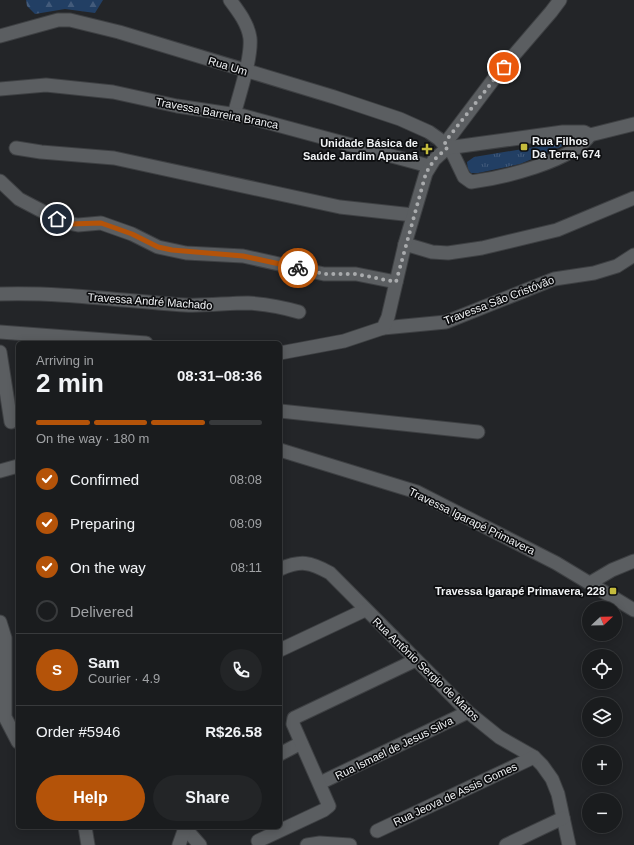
<!DOCTYPE html>
<html lang="en">
<head>
<meta charset="utf-8">
<style>
  body { margin:0; font-family:Helvetica,sans-serif; background:#232527; color:#f1f3f6; height:100vh; display:flex; flex-direction:column; font-size:15px; white-space:nowrap }
  * { box-sizing:border-box; margin:0 }
  p { font-size:13px; color:#9fa1a4 }
  .icon { flex:none; width:22px; height:22px; fill:none; stroke:currentColor; stroke-width:2; stroke-linecap:round; stroke-linejoin:round }
  .map { position:relative; flex:1; overflow:hidden }
  .details { position:absolute; left:16px; top:341px; width:266px; height:488px; display:flex; flex-direction:column; background:#1a1c1e; border-radius:6px; box-shadow:0 2px 10px #0003,0 0 0 1px #383a3c }
  .details>* { flex:none }
  .needle { width:26px; rotate:68deg }
  .tools { position:absolute; left:582px; top:601px; display:grid; gap:8px }
  .tools a { display:grid; place-items:center; width:40px; height:40px; border-radius:50%; background:#1a1c1e; box-shadow:0 2px 10px #0003,0 0 0 1px #383a3c; font-size:20px }
  .pin { position:absolute; display:grid; place-items:center; width:34px; height:34px; color:#fff; margin:-17px; border:2px solid #fff; border-radius:50%; box-shadow:0 1px 4px #0007 }
  .courier { position:absolute; display:grid; place-items:center; width:40px; height:40px; margin:-20px; border:3px solid #b45309; border-radius:50%; background:#fff; color:#222; box-shadow:0 1px 5px #0007 }
  .overview em { font-style:normal; font-weight:700 }
  .overview div { display:flex; flex-direction:column-reverse }
  .overview { display:flex; align-items:center; justify-content:space-between; height:68px; padding:0 20px }
  h1 { font-size:26px; font-weight:700; line-height:30px }
  .bar { display:grid; grid-template-columns:repeat(4,1fr); gap:6px 4px; align-content:center; height:48px; padding:0 20px }
  .bar i { height:5px; border-radius:3px; background:#383a3c }
  .bar .active { background:#b45309 }
  .bar p { grid-column:span 4 }
  .line { display:flex; align-items:center; gap:10px; padding:0 20px; border-top:1px solid #383a3c }
  .line div { flex:1 }
  .round { display:grid; place-items:center; flex:none; width:42px; height:42px; border-radius:21px; background:#232527 }
  ol { padding:0 20px; list-style:none }
  li { display:flex; align-items:center; gap:12px; height:44px }
  li p { margin-inline-start:auto }
  li .icon { padding:4px; border-radius:50%; background:#b45309; color:#fff; stroke-width:4 }
  li:last-child { color:#9fa1a4 }
  li i { width:22px; height:22px; border:2px solid #383a3c; border-radius:50% }
  .button { display:flex; gap:8px; margin-top:auto; padding:8px 20px }
  .button a { flex:1; height:46px; border-radius:24px; background:#b45309; color:#fff; font-size:16px; font-weight:700; line-height:46px; text-align:center }
  .button a+a { background:#232527; color:#f1f3f6 }
  .map>svg:first-child { display:block }
  .forest { fill:url(#forest-firs) }
  .park { fill:url(#park-tufts) }
  .lines { fill:none; stroke-linecap:round; stroke-linejoin:round }
  .minor-casing { stroke:#3e4043; stroke-width:15 }
  .minor { stroke:#5b5e61; stroke-width:13 }
  .done { stroke:#a9abad; stroke-width:4; stroke-dasharray:0 7.2 }
  .route { stroke:#b45309; stroke-width:5 }
  .poi-dot { fill:#c5bc3d; stroke:#0d0e10; stroke-width:1.5 }
  .labels { text-anchor:middle; stroke-width:3.5; stroke-linejoin:round; paint-order:stroke }
  .street-label { font-size:11px; fill:#f1f3f5; stroke:#0d0e10 }
  .poi-label { font-size:11px; font-weight:bold; fill:#f1f3f5; stroke:#0d0e10; text-anchor:end }
</style>
</head>
<body>
<div class="map">
<svg width="634" height="845" viewBox="0 0 634 845">
  <defs>
    <pattern id="forest-firs" width="22" height="20" patternUnits="userSpaceOnUse"><rect width="22" height="20" fill="#223f64"/><path d="M5 1l3.5 6h-7zM16 11l3.5 6h-7z" fill="#435b7b"/></pattern>
    <pattern id="park-tufts" width="24" height="20" patternUnits="userSpaceOnUse"><rect width="24" height="20" fill="#223f64"/><path d="M3 7l-1-3M5 7V3M7 7l1-3M15 17l-1-3M17 17v-4M19 17l1-3" fill="none" stroke="#435b7b"/></pattern>
  </defs>
  <rect width="100%" height="100%" fill="#232528"/>
  <polygon class="forest" points="26,0 103,0 95,13 65,9 35,14 27,6"/>
  <polygon class="park" points="577,140 520,164 478,173 471,173 468,170 467,162 474,157"/>
  <g class="lines">
    <defs>
      <g id="minor">
        <path d="M 230,0 C 239,12 248,24 250,38 C 252,58 239,95 234,115"/>
        <path d="M 0,36 L 58,20 L 70,20 L 119,32 L 334,97 L 400,119 L 429,132 L 439,139 L 453,154 L 464,177 L 471,182 C 501,178 572,162 590,135"/>
        <polyline points="0,89 46,85 113,92 177,106 244,116 429,166"/>
        <polyline points="444,145 496,76 551,12 560,0"/>
        <polyline points="16,148 41,152 114,158 340,207 413,215"/>
        <polyline points="0,181 19,199 63,222 78,225 101,223 132,234 158,247 186,253 243,256 324,274 356,274 396,282"/>
        <polyline points="405,244 432,252 448,253 482,248 557,230 634,198"/>
        <path d="M 0,294 C 62,292 123,301 185,305 C 206,306 227,303 248,303 C 265,304 282,307 299,312"/>
        <polyline points="383,328 446,322 554,279 594,273 617,266 634,255"/>
        <polyline points="0,332 146,343"/>
        <polyline points="0,352 11,422"/>
        <polyline points="280,353 344,341 383,328 388,317 405,244 426,173 434,160 447,148 563,132 584,132 590,135 634,124"/>
        <polyline points="280,411 478,432"/>
        <polyline points="280,450 417,492 556,563 634,610"/>
        <polyline points="0,471 18,466"/>
        <path d="M 280,569 C 301,560 310,562 330,573 L 468,712 L 499,737 L 534,757 L 542,765 L 552,779 L 558,794 L 569,845"/>
        <polyline points="590,583 612,570 634,561"/>
        <polyline points="0,622 5,638 5,717 18,742"/>
        <polyline points="280,650 365,610"/>
        <polyline points="280,754 301,743"/>
        <polyline points="320,783 468,712"/>
        <polyline points="85,827 88,845"/>
        <polyline points="184,827 200,845"/>
        <polyline points="377,831 534,757"/>
        <polyline points="258,841 324,810 329,806 293,724 294,718 416,660"/>
        <polyline points="179,845 185,828"/>
        <polyline points="307,845 320,843 350,845"/>
        <polyline points="506,845 563,818"/>
      </g>
    </defs>
    <use href="#minor" class="minor-casing"/>
    <use href="#minor" class="minor"/>
  </g>
  <g class="lines">
    <polyline class="done" points="298,268 324,274 356,274 396,282 426,173 434,160 447,148 444,145 448,138 504,67"/>
    <polyline class="route" points="57,219 70,224 101,223 132,234 158,247 172,250 243,256 298,268"/>
  </g>
  <g class="poi-dot">
    <rect x="520" y="143" width="8" height="8" rx="2"/>
    <path d="M425 143h4v4h4v4h-4v4h-4v-4h-4v-4h4z"/>
    <rect x="609" y="587" width="8" height="8" rx="2"/>
  </g>
  <g class="labels">
    <g class="street-label">
      <text transform="translate(228 66) rotate(17)" y="4">Rua Um</text>
      <text transform="translate(217 113) rotate(11)" y="4">Travessa Barreira Branca</text>
      <text transform="translate(499 300) rotate(-21)" y="4">Travessa São Cristóvão</text>
      <text transform="translate(150 301) rotate(4)" y="4">Travessa André Machado</text>
      <text transform="translate(472 521) rotate(26)" y="4">Travessa Igarapé Primavera</text>
      <text transform="translate(426 669) rotate(44)" y="4">Rua Antônio Sergio de Matos</text>
      <text transform="translate(394 748) rotate(-26)" y="4">Rua Ismael de Jesus Silva</text>
      <text transform="translate(455 794) rotate(-25)" y="4">Rua Jeova de Assis Gomes</text>
    </g>
    <g class="poi-label">
      <text x="532" y="145" text-anchor="start">Rua Filhos<tspan x="532" dy="13">Da Terra, 674</tspan></text>
      <text x="418" y="147">Unidade Básica de<tspan x="418" dy="13">Saúde Jardim Apuanã</tspan></text>
      <text x="605" y="595">Travessa Igarapé Primavera, 228</text>
    </g>
  </g>
</svg>
<div class="tools">
<a><svg class="needle" viewBox="-14 -14 28 28"><path d="M0-13l5 13h-10z" fill="#e53935"/><path d="M0 13l5-13h-10z" fill="#9fa1a4"/></svg></a>
<a><svg class="icon" aria-label="locate" viewBox="0 0 24 24"><circle cx="12" cy="12" r="6"/><path d="M12 2v4M12 18v4M2 12h4M18 12h4"/></svg></a>
<a><svg class="icon" aria-label="layers" viewBox="0 0 24 24"><path d="M12 4l9 5-9 5-9-5zM3 14l9 5 9-5"/></svg></a>
<a>+</a>
<a>−</a>
</div>
<div class="pin" style="left:504px;top:67px;background:#ea580c"><svg class="icon" aria-label="bag" viewBox="0 0 24 24"><path d="M5 8h14l-1 12H6zM9 8a3 3 0 0 1 6 0"/></svg></div>
<div class="pin" style="left:57px;top:219px;background:#1f2937"><svg class="icon" aria-label="home" viewBox="0 0 24 24"><path d="M3 11l9-7 9 7M6 9v11h12V9"/></svg></div>
<div class="courier" style="left:298px;top:268px"><svg class="icon" aria-label="bike" viewBox="0 0 24 24"><circle cx="6" cy="16" r="4"/><circle cx="18" cy="16" r="4"/><path d="M6 16l4-8h5l3 8M10 8l3 8H6M13 5h3"/></svg></div>
<section class="details">
<div class="overview"><div><h1>2 min</h1><p>Arriving in</p></div><em>08:31–08:36</em></div>
<div class="bar"><i class="active"></i><i class="active"></i><i class="active"></i><i></i><p>On the way · 180 m</p></div>
<ol>
<li><svg class="icon" aria-label="check" viewBox="0 0 24 24"><path d="M5 12l5 5 9-10"/></svg>Confirmed<p>08:08</p></li>
<li><svg class="icon" aria-label="check" viewBox="0 0 24 24"><path d="M5 12l5 5 9-10"/></svg>Preparing<p>08:09</p></li>
<li><svg class="icon" aria-label="check" viewBox="0 0 24 24"><path d="M5 12l5 5 9-10"/></svg>On the way<p>08:11</p></li>
<li><i></i>Delivered</li>
</ol>
<div class="line" style="height:72px"><b class="round" style="background:#b45309;color:#fff">S</b><div><b>Sam</b><p>Courier · 4.9</p></div><a class="round"><svg class="icon" aria-label="phone" viewBox="0 0 24 24"><path d="M5 4h4l2 5-3 2q2 4 5 5l2-3 5 2v4C11 20 4 13 5 4z"/></svg></a></div>
<div class="line" style="height:52px"><div>Order #5946</div><b>R$26.58</b></div>
<div class="button"><a>Help</a><a>Share</a></div>
</section>
</div>
</body>
</html>
